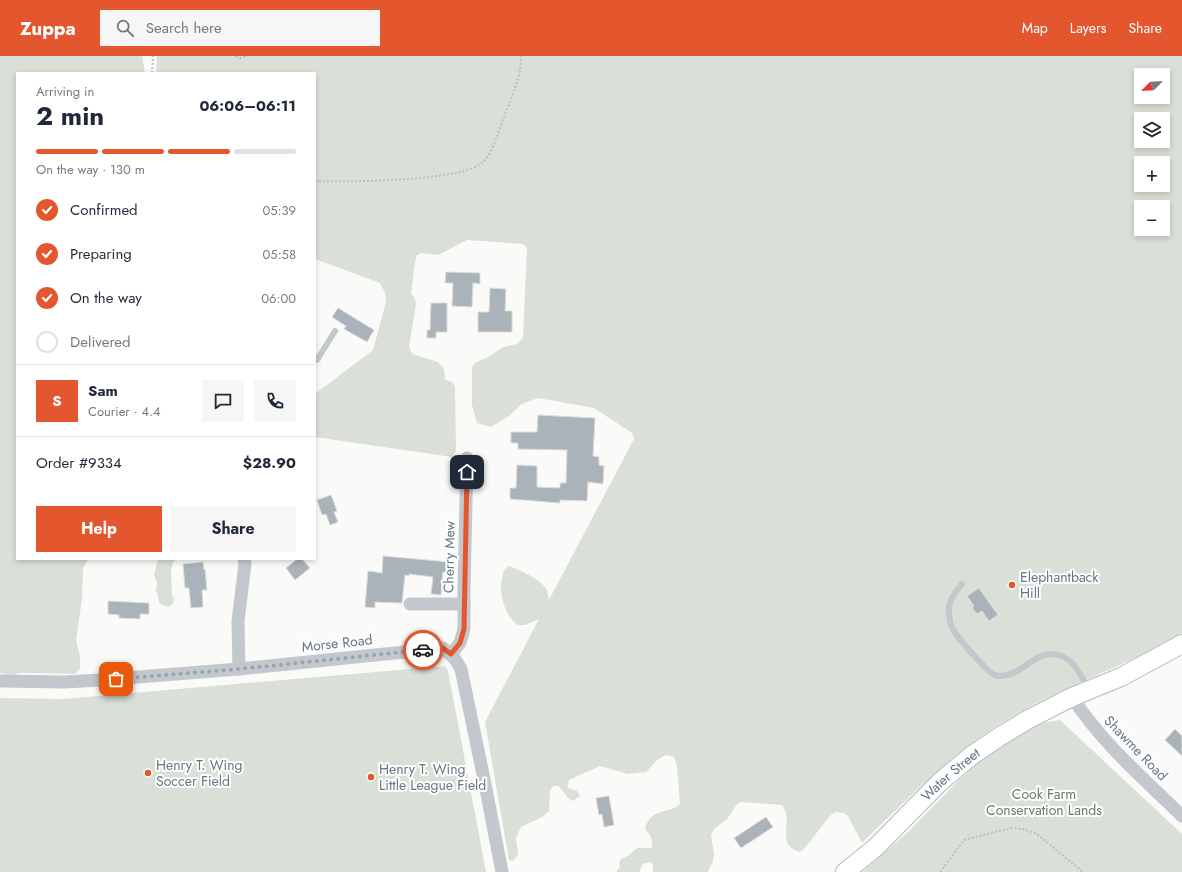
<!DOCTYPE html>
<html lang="en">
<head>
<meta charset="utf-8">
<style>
  body { margin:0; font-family:Jost,sans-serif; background:#f6f6f7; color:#1f2937; height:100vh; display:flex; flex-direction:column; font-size:15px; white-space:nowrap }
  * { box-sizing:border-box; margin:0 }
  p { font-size:13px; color:#747a83 }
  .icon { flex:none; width:22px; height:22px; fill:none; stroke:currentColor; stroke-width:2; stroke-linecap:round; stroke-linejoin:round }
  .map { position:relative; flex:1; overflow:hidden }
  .side { position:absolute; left:16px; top:16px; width:300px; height:488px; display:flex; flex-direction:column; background:#fff; border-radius:0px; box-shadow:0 2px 6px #0003 }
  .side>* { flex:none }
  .needle { width:26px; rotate:245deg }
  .tools { position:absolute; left:1134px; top:12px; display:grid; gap:8px }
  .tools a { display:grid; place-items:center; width:36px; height:36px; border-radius:0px; background:#fff; box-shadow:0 2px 6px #0003; font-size:20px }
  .pin { position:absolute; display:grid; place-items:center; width:34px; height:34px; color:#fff; margin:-17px; border-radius:8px; box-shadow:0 2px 6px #0006 }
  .courier { position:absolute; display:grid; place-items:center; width:40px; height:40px; margin:-20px; border:3px solid #e4572e; border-radius:50%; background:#fff; color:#222; box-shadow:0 1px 5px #0007 }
  .head em { font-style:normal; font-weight:700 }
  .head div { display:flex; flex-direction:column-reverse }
  .head { display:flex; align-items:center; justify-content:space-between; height:68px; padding:0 20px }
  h1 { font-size:26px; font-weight:700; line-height:30px }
  .bar { display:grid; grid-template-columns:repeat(4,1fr); gap:6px 4px; align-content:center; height:48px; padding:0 20px }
  .bar i { height:5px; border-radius:3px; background:#e0e1e3 }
  .bar .current { background:#e4572e }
  .bar p { grid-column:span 4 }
  .line { display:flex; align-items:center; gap:10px; padding:0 20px; border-top:1px solid #e0e1e3 }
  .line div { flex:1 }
  .round { display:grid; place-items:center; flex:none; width:42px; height:42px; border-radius:0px; background:#f6f6f7 }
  ol { padding:0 20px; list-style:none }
  li { display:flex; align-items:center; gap:12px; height:44px }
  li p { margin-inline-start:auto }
  li .icon { padding:4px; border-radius:50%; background:#e4572e; color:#fff; stroke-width:4 }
  li:last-child { color:#747a83 }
  li i { width:22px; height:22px; border:2px solid #e0e1e3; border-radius:50% }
  .primary-button { display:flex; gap:8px; margin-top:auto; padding:8px 20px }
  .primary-button a { flex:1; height:46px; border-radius:0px; background:#e4572e; color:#fff; font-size:16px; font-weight:700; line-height:46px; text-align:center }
  .primary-button a+a { background:#f6f6f7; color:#1f2937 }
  header { display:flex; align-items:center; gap:24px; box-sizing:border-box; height:56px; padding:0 20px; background:#e4572e; color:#fff }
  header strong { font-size:19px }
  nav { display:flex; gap:22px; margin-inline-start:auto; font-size:14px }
  .search { width:280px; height:36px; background:#f6f6f7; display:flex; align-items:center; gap:10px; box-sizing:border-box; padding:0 14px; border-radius:0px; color:#747a83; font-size:15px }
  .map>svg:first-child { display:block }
  .green { fill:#dadfd7; fill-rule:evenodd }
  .building { fill:#aab3b9; stroke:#dcdcda }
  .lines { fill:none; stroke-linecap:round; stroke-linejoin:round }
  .secondary-casing { stroke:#b3babf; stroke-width:20 }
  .path { stroke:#bbbfc2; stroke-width:2; stroke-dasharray:2 2; stroke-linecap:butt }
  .service { stroke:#c3c8cc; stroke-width:6 }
  .minor { stroke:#c3c8cc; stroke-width:13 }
  .secondary { stroke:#fff; stroke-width:18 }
  .done { stroke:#99a4ac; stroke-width:4; stroke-dasharray:0 7.2 }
  .route { stroke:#e4572e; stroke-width:5 }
  .poi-dot { fill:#e4572e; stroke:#fff; stroke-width:1.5 }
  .labels { text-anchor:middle; stroke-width:4; stroke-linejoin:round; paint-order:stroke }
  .street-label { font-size:14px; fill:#657683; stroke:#fff }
  .poi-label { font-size:14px; fill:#657683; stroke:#fff; text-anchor:start }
  .park-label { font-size:14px; fill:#687a64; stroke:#fff }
</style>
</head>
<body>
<header>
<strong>Zuppa</strong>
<div class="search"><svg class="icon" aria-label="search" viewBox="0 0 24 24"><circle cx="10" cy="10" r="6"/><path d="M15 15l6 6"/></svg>Search here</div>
<nav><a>Map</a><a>Layers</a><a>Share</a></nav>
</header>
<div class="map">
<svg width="1182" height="816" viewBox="0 0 1182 816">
  <rect width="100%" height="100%" fill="#fafaf8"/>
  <g class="green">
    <polygon points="0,0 142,0 145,17 17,17 17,503 91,503 87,505 83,512 82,543 76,584 80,600 80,613 75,618 31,617 20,617 12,619 0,617"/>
    <path d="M 157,0 L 1182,0 L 1182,577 C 1126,611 1061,630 1005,665 C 951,697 907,744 862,787 L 848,760 L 844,757 L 835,756 L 830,760 L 803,794 L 799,796 C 779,789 789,774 786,758 C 786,755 784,752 782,749 L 742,746 L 737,748 L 727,763 L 715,772 L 711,779 L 714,798 L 713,805 L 708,816 L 653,816 L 653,809 L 650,806 L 643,808 L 639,816 L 617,816 L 617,814 L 620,811 L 619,807 L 621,803 L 629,799 L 637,792 L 652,792 C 653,784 651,779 645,773 C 650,751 671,758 680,748 L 677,710 L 674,701 L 666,699 L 657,704 L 646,716 L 628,718 L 600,710 L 569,724 L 567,731 L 577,735 L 580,740 L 573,745 L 568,742 L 559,730 L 554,730 L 550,734 L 549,755 L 542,761 L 521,771 L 516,782 L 518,799 L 513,805 L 509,804 L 485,666 L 539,563 L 525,569 L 518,569 C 507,562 502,546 501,533 C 500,527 503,520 504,514 L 509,510 C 520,514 542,524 547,534 C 548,537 548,541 549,544 L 634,383 L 632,377 L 594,352 L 538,342 L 522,348 L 509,360 L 491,371 L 477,367 L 472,349 L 472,312 L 475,307 L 488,301 L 503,291 L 517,288 L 523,282 L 527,192 L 523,188 L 467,184 L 438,199 L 422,197 L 417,199 L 415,206 L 411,238 L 415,242 L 416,248 L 409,291 L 412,298 L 438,306 L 444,313 L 445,324 L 452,326 L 455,331 L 456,395 L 452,401 L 315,381 L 315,338 L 373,294 L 386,246 L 385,237 L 380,227 L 315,203 L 315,17 L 156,17 ZM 1141,19 L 1163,19 L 1163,41 L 1141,41 ZM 1141,63 L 1163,63 L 1163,85 L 1141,85 ZM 1141,107 L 1163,107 L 1163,129 L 1141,129 ZM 1141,151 L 1163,151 L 1163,173 L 1141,173 Z"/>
    <polygon points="158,503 176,503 173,507 171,514 172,540 174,543 173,548 168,551 162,549 159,546 158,540 156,535 157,527 154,518"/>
    <polygon points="445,610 448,615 486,816 0,816 0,642 64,643"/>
    <polygon points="1060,664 1182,778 1182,816 862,816 909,775 958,725 992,695 1037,668"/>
  </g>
  <g class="building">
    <polygon points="446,216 480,217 480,228 473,227 472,251 452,250 453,227 445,227"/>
    <polygon points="490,232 506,233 505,255 512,255 512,276 478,276 478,256 489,256"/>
    <polygon points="431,247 447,247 447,276 436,276 436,282 427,282 427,274 430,274"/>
    <polygon points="338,252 374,274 367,286 344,273 346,270 332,261"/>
    <polygon points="538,359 595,362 593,400 599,401 599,409 604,410 603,428 588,426 587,445 560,444 560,447 510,443 510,432 516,432 517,409 537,410 537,431 560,432 560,427 566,427 567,394 518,393 518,387 511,387 511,376 537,376"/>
    <polygon points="331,439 337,455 334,456 338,466 330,469 326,458 322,459 317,444"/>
    <polygon points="383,500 450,506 449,516 443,516 441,539 431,538 433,521 409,518 409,520 405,519 402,547 375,546 375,552 365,551 368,515 382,517"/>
    <polygon points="297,503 302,503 310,512 295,524 286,512"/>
    <polygon points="203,506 204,514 205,513 207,534 202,534 203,551 191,552 189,532 185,532 183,508"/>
    <polygon points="979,532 998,559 989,565 982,555 977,558 972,552 974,550 967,540"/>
    <polygon points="108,545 149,547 149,558 140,558 140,563 119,562 119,559 108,558"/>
    <polygon points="1175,673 1182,680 1182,700 1165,684"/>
    <polygon points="609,740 614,769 604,771 602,758 599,759 596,742"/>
    <polygon points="766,761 773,771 741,792 734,782"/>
  </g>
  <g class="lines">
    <defs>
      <g id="secondary">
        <path id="s1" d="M 845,816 L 875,792 L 940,726 L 971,700 L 999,681 L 1027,664 L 1072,641 L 1121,621 L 1182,588"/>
      </g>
    </defs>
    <use href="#secondary" class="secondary-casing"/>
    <g class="path">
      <polyline points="236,0 240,2 248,0"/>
      <polyline points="152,17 153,0"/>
      <path d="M 315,125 C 345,126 467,126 484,105 C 495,92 499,73 505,58 C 513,38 521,22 521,0"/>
      <polyline points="940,816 964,784 1011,772 1023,773 1037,778 1083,816"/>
    </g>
    <g class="service">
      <polyline points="315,304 317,304 335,275"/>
      <path d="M 962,528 C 952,540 946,547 950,564 C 950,567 952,572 954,575 C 958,582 988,617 995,619 C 997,620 999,620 1001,620 C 1022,620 1036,592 1059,599 C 1075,604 1081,620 1088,633"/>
    </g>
    <g class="minor">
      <polyline points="410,548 464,548"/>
      <polyline points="451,598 460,587 464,573 464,534 467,402"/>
      <polyline points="239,613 238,565 245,508 244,503"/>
      <polyline points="0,625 65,626 100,624 239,613 443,592 455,603 461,613 484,723 502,816"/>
      <path d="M 1072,641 C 1102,687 1143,722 1182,760"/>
    </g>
    <use href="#secondary" class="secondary"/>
  </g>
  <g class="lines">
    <polyline class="done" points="116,623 239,613 423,594"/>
    <polyline class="route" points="423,594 443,592 451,598 460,587 464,573 467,416"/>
  </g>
  <g class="poi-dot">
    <circle cx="1012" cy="529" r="4"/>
    <circle cx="148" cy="717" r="4"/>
    <circle cx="371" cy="721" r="4"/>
  </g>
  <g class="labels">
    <g class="street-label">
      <text transform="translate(449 501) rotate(-89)" y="5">Cherry Mew</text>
      <text transform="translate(337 587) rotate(-6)" y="5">Morse Road</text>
      <text transform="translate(1136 692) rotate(46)" y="5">Shawme Road</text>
      <text dy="5" stroke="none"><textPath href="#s1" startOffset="144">Water Street</textPath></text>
    </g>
    <g class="poi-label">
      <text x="1020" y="526">Elephantback<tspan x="1020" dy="16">Hill</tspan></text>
      <text x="156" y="714">Henry T. Wing<tspan x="156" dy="16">Soccer Field</tspan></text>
      <text x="379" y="718">Henry T. Wing<tspan x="379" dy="16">Little League Field</tspan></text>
    </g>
    <g class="park-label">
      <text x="1044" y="743">Cook Farm<tspan x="1044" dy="16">Conservation Lands</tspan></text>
    </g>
  </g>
</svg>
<div class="tools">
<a><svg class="needle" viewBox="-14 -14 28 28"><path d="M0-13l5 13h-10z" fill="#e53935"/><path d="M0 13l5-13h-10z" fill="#747a83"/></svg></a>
<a><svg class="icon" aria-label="layers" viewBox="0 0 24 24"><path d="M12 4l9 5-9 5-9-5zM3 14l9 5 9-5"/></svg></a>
<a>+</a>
<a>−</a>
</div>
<div class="pin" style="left:116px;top:623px;background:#ea580c"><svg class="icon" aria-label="bag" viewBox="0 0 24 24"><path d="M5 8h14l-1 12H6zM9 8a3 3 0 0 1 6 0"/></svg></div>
<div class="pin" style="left:467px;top:416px;background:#1f2937"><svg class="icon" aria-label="home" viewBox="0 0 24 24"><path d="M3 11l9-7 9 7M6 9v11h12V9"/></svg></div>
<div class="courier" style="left:423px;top:594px"><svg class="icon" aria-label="car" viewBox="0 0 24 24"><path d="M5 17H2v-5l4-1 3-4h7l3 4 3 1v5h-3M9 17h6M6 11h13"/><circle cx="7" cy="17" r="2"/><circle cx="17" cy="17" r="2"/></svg></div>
<section class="side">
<div class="head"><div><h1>2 min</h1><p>Arriving in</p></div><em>06:06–06:11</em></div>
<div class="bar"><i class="current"></i><i class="current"></i><i class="current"></i><i></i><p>On the way · 130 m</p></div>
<ol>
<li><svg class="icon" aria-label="check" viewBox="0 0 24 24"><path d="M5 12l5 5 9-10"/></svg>Confirmed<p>05:39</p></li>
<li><svg class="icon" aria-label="check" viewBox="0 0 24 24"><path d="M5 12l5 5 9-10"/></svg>Preparing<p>05:58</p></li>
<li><svg class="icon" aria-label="check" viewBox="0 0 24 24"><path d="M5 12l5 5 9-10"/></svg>On the way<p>06:00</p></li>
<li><i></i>Delivered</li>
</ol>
<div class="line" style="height:72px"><b class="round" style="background:#e4572e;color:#fff">S</b><div><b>Sam</b><p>Courier · 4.4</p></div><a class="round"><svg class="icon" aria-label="chat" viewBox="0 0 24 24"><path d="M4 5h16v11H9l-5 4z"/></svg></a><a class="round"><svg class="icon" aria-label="phone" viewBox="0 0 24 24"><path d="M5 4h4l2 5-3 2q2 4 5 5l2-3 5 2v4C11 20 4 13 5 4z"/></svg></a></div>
<div class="line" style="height:52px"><div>Order #9334</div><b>$28.90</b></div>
<div class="primary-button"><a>Help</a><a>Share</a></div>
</section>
</div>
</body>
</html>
